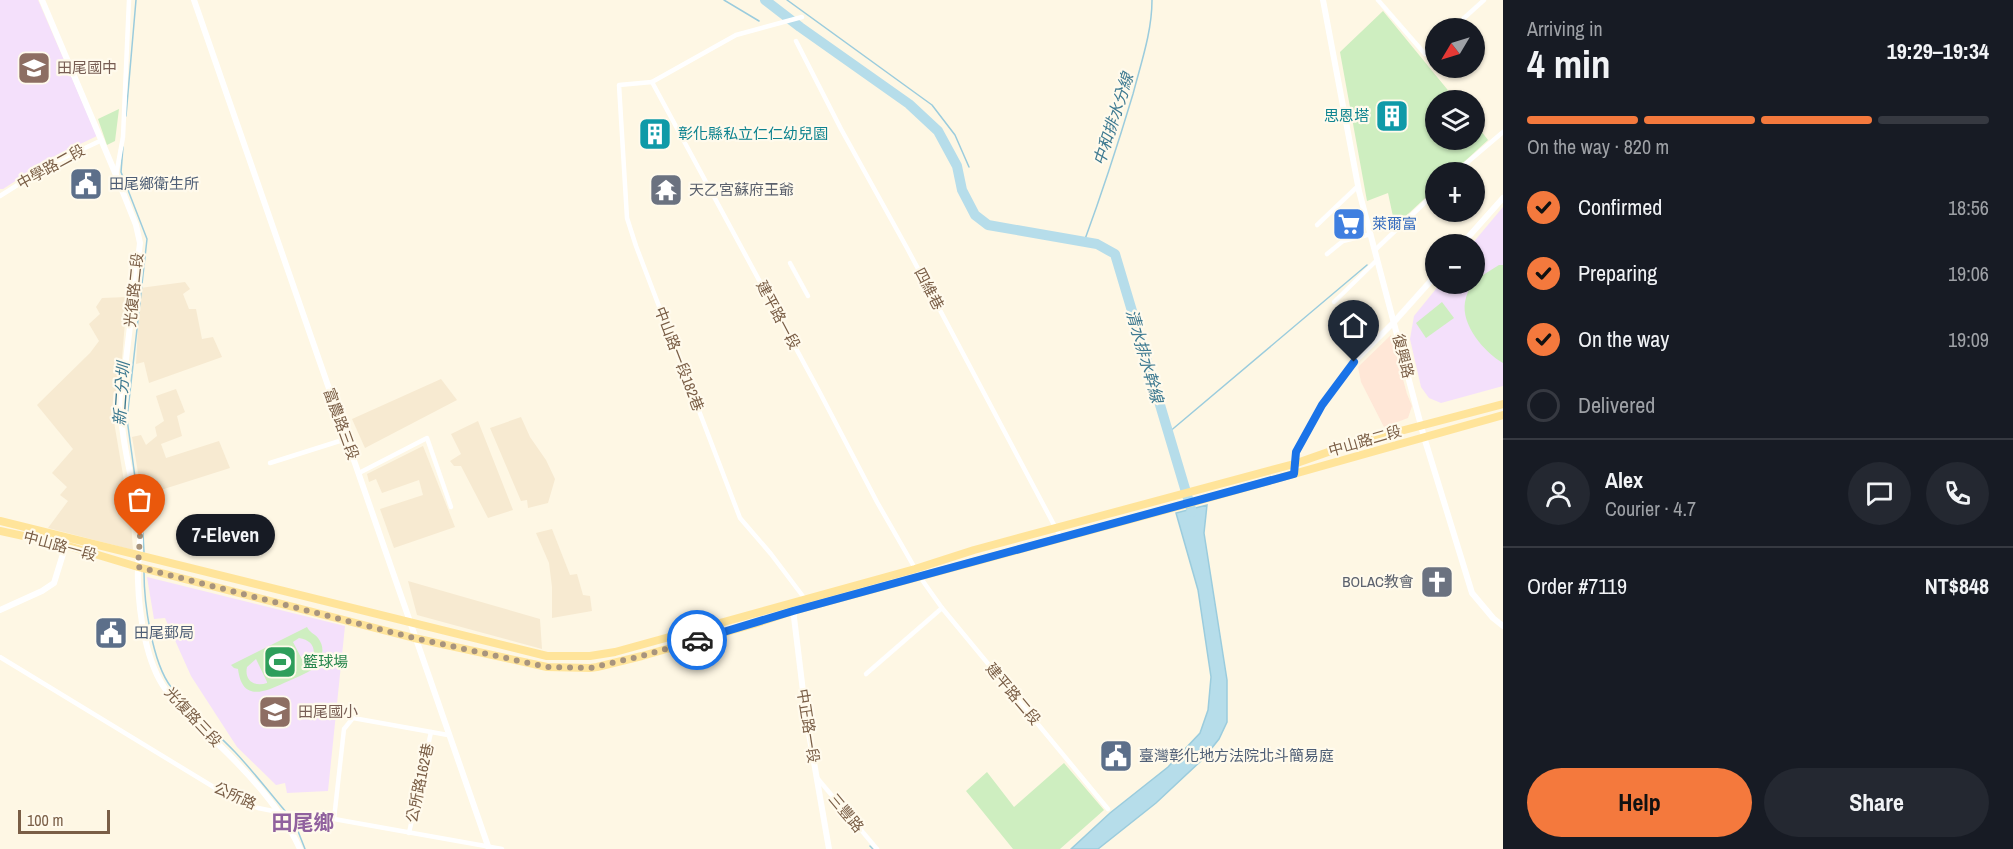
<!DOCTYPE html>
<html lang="en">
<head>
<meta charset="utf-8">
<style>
  body { margin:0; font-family:"Archivo Narrow","Noto Sans TC",sans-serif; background:#242831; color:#f1f3f6; height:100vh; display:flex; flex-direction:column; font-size:22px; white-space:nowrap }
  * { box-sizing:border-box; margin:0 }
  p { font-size:20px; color:#9ea1a6 }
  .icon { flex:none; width:33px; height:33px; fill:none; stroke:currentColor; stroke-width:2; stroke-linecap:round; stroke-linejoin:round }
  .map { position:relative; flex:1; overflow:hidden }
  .sheet { display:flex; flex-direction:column; background:#171b24; width:510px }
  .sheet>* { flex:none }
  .needle { width:39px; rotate:232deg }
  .fabs { position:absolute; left:1425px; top:18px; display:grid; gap:12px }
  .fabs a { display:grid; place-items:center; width:60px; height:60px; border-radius:50%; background:#171b24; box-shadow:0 2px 4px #0004; font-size:30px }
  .scale { position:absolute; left:18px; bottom:15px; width:92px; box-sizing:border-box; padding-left:6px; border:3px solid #7a5e46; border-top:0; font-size:16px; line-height:21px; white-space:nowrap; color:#7a5e46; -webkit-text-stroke:4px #fffaec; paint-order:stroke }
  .pin { position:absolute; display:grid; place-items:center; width:51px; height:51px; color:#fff; margin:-62px -26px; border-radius:50% 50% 50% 0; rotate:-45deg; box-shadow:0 0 6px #0007 }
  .pin .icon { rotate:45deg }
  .courier { position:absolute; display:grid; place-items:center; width:60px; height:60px; margin:-30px; border:4px solid #1a73e8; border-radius:50%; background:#fff; color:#222; box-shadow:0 2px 8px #0007 }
  .bubble { position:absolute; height:42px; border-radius:21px; background:#171b24; box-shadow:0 2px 4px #0004; font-size:20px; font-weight:700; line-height:42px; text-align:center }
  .summary em { font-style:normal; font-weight:700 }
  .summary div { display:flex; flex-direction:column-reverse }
  .summary { display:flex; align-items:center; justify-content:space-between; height:102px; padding:0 24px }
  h1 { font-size:39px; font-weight:700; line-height:45px }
  .bar { display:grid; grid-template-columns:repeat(4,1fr); gap:9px 6px; align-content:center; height:72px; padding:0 24px }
  .bar i { height:8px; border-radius:4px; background:#363941 }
  .bar .on { background:#f4793d }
  .bar p { grid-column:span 4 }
  .line { display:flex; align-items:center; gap:15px; padding:0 24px; border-top:2px solid #363941 }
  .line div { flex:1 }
  .round { display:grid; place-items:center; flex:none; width:63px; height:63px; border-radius:32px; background:#242831 }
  ol { padding:0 24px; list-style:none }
  li { display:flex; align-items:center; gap:18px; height:66px }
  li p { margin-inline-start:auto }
  li .icon { padding:6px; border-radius:50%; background:#f4793d; color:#111; stroke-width:4 }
  li:last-child { color:#9ea1a6 }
  li i { width:33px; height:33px; border:3px solid #363941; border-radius:50% }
  .action { display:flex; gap:12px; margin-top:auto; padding:12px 24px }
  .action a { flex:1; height:69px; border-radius:36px; background:#f4793d; color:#111; font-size:24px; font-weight:700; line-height:69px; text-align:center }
  .action a+a { background:#242831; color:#f1f3f6 }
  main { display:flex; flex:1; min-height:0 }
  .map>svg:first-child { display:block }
  .residential { fill:#f7ead1 }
  .commercial { fill:#ffe7d7 }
  .education { fill:#f4e0fb }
  .green { fill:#ceeec0; fill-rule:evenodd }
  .water { fill:#b6ddea; stroke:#9bccdd; stroke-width:1.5 }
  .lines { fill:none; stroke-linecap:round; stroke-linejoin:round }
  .stream { stroke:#9bccdd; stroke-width:1.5 }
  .river { stroke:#b6ddea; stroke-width:10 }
  .minor { stroke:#fff; stroke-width:4.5 }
  .tertiary { stroke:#fff; stroke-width:6 }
  .primary { stroke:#ffe49a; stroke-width:8 }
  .done { stroke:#a8947d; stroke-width:6; stroke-dasharray:0 10.8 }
  .route { stroke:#1a73e8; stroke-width:8 }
  .labels { text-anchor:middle; stroke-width:4.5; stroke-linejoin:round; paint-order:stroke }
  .education-label { font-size:15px; fill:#785e54; stroke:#fffaec; text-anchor:start }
  .culture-label { font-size:15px; fill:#0d838f; stroke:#fffaec; text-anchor:end }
  .street-label { font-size:15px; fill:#7a5e46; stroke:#fffaec }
  .service-label { font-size:15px; fill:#4e5e75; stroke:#fffaec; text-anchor:start }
  .worship-label { font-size:15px; fill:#5b616d; stroke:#fffaec; text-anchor:start }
  .shop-label { font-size:15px; fill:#366cbe; stroke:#fffaec; text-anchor:start }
  .leisure-label { font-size:15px; fill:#27864d; stroke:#fffaec; text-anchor:start }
  .water-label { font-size:16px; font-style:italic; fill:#3d7990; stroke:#fffaec }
  .district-label { font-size:21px; font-weight:bold; fill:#90619e; stroke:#fffaec }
</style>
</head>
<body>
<main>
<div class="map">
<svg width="1503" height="849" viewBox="0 0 1503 849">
  <rect width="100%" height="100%" fill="#fef7e4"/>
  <g class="residential">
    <polygon points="185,282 190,289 183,294 189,309 196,309 202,339 213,337 222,357 149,383 144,362 136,364 140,288"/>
    <polygon points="127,297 121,371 117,384 113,416 131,522 133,550 48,528 68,501 60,495 67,487 52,473 73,449 37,405 90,353 99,341 89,324 100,314 96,307 102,298"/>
    <polygon points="441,379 457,400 365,448 352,419"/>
    <polygon points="176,389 185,412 177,416 182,436 161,444 166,458 219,441 230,468 142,496 132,437 141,435 146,445 157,436 155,427 164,421 156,396"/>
    <polygon points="521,417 530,437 546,460 555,479 548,503 528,508 527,500 521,501 490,428"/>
    <polygon points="478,421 513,510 488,518 461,466 454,466 450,461 461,454 451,434"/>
    <polygon points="423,446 455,527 394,548 380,509 423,495 419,480 382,493 376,479 369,482 367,474"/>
    <polygon points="552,529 570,575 577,574 583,595 590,596 592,611 552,618 552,587 549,563 536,533"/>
    <polygon points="408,581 540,619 542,649 417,615"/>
  </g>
  <polygon class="commercial" points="1391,335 1407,394 1412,406 1408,418 1384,427 1361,382 1358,367"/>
  <g class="education">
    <polygon points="0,0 38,0 97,136 51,158 3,189 0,189"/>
    <polygon points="1503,207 1503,386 1441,403 1429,398 1421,387 1410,339 1414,316 1440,284 1474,284 1474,244 1472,244"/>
    <polygon points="147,577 345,626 328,791 287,793 285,783 276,785 237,747 191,676 165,618 154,619"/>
  </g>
  <g class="green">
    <polygon points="1383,11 1456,100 1436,100 1436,140 1474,140 1475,123 1488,140 1453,172 1436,172 1435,189 1395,226 1388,193 1367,201 1340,52"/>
    <polygon points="119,109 115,141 107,145 98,119"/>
    <path d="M 1499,265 L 1503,265 L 1503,363 C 1484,352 1461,325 1465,302 C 1466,296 1469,289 1471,284 L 1474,284 L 1475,280 Z"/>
    <polygon points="1442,302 1454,318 1426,338 1416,323"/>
    <path d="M 307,627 C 310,633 314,633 318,638 C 326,648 322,659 315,668 C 305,674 295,678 284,683 C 263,693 242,701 238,669 L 234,668 L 231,665 ZM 299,638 C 311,640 316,647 313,658 L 305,665 L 293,642 ZM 256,659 L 267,682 L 267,683 C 255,687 244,681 247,667 Z"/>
    <polygon points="1064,763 1104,810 1060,849 1013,849 966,791 987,772 1014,807"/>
  </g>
  <polygon class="water" points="1207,505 1204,533 1227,680 1227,722 1219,739 1203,759 1156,803 1098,849 1071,849 1110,813 1168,767 1200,733 1208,710 1211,677 1198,590 1176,513"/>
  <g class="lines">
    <g class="stream">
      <polyline points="724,0 759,21"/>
      <polyline points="787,0 932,105 955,135 969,167"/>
      <polyline points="126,116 136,0"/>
      <polyline points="123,147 121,172 147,239 127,419 138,499"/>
      <path d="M 1084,242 C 1102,193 1118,144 1133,94 C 1141,63 1152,32 1152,0"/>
      <polyline points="1168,433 1367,265"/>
      <polyline points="143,533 144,552"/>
      <path d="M 144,572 C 144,603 152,662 171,687 C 190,711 214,730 235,752 C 253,771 269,792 286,812"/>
      <polyline points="289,815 294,821 305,849"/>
      <polyline points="870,846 873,849"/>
    </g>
    <polyline class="river" points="765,0 800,27 909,104 938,131 957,166 962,190 975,215 988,225 1097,244 1115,254 1192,512"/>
    <g class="minor">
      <polyline points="1378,0 1425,54 1436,44"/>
      <polyline points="1453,28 1484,0"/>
      <polyline points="796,41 841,129 907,248 1061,538"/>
      <polyline points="652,82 736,35 802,17"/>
      <polyline points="1456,172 1503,132"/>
      <polyline points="116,175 123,137 129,0"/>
      <polyline points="0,196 49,165 102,140"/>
      <polyline points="1317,225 1358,186"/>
      <polyline points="1375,250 1436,192"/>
      <polyline points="1327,254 1343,241 1371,234"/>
      <polyline points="790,263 808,296"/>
      <polyline points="1334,302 1377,260"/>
      <polyline points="270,463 346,439"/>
      <polyline points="359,473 427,438 451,507"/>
      <polyline points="805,599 771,554 740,518 636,246 627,218 619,85 652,82 819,391 877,502 920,577 942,608 1108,809"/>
      <polyline points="0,657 230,797 258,808 278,812 334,819 502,849"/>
      <polyline points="866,674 942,608"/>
      <polyline points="818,779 877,849"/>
      <polyline points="334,819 344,729 353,718 448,735"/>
      <polyline points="409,833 431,732"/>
    </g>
    <g class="tertiary">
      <path d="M 42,0 L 116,175 L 136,225 L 140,243 L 121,401 C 120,446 137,490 140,536 C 140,551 137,566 138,581 C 139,614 146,663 166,690 C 187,718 215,739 239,765 C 263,790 286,818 300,849"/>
      <polyline points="194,0 489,849"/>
      <polyline points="1323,0 1359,191 1424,437 1472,593 1493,618 1503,626"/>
      <polyline points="1462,244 1503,198"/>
      <polyline points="1294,474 1296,452 1324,401 1354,362 1394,322 1436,275"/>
      <polyline points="793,609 806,716 829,849"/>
      <polyline points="0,610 42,591 54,583 67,541"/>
    </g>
    <g class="primary">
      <polyline points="0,521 547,656 590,656 615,652 915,569 974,550 1294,464 1351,444 1503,404"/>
      <polyline points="0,531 65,545 138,567 414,638 547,667 590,668 597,667 642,656 754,624 793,611 1194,502 1503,415"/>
    </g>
  </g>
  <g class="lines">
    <polyline class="done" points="140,536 138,567 414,638 547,667 590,668 642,656 697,640"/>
    <polyline class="route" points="697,640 793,611 1294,474 1296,452 1322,405 1354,362"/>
  </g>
  <defs>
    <symbol id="school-square" viewBox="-11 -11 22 22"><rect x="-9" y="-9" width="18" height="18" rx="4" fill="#8d6e63" stroke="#fffaec"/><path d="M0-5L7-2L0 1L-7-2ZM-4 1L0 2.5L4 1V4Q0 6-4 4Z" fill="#fff"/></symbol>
    <symbol id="building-square" viewBox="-11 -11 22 22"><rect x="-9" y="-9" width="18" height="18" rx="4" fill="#0f9aa8" stroke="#fffaec"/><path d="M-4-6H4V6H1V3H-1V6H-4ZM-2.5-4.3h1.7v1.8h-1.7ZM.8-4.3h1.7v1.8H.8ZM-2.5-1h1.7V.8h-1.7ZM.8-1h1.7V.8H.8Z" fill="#fff"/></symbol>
    <symbol id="civic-square" viewBox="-11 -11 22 22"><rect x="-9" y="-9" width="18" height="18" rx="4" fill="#5c6f8a" stroke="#fffaec"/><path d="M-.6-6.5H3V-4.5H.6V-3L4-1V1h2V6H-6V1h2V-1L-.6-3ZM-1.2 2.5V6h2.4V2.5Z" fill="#fff"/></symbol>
    <symbol id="temple-square" viewBox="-11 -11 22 22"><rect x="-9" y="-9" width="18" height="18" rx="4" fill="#6b7280" stroke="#fffaec"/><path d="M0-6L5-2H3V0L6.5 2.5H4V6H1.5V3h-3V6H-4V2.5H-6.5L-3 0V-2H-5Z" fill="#fff"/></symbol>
    <symbol id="supermarket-square" viewBox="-11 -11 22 22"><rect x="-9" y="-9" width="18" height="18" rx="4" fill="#3f7fe0" stroke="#fffaec"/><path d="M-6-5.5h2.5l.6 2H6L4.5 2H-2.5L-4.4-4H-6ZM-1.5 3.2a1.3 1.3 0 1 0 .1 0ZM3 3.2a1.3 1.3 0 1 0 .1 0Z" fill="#fff"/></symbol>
    <symbol id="church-square" viewBox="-11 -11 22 22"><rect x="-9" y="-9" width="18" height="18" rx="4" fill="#6b7280" stroke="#fffaec"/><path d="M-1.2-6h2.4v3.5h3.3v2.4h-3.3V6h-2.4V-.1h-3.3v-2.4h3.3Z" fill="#fff"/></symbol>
    <symbol id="stadium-square" viewBox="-11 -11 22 22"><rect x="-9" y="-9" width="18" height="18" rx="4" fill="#2e9e5b" stroke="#fffaec"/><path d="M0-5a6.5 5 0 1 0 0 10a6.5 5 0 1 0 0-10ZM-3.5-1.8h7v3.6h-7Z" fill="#fff"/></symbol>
  </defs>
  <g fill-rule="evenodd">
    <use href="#school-square" x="15" y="49" width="38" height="38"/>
    <use href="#building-square" x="1373" y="97" width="38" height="38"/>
    <use href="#building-square" x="636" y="115" width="38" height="38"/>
    <use href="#civic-square" x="67" y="165" width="38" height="38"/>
    <use href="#temple-square" x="647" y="171" width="38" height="38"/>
    <use href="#supermarket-square" x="1330" y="205" width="38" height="38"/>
    <use href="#church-square" x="1418" y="563" width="38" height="38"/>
    <use href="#civic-square" x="92" y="614" width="38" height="38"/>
    <use href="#stadium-square" x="261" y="643" width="38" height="38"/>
    <use href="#school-square" x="256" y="693" width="38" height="38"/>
    <use href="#civic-square" x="1097" y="737" width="38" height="38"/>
  </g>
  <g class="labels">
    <g class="education-label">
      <text x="57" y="73">田尾國中</text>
      <text x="298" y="717">田尾國小</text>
    </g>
    <g class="culture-label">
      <text x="1369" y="121">思恩塔</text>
      <text x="678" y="139" text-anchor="start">彰化縣私立仁仁幼兒園</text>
    </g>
    <g class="street-label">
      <text transform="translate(51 167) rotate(-29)" y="5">中學路二段</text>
      <text transform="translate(929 289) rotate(62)" y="5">四維巷</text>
      <text transform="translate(134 290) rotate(-84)" y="5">光復路二段</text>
      <text transform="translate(778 315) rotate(62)" y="5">建平路一段</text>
      <text transform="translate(1403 356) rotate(76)" y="5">復興路</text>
      <text transform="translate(679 359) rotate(69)" y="5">中山路一段182巷</text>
      <text transform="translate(341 424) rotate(70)" y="5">富農路三段</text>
      <text transform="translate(1365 441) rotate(-16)" y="5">中山路二段</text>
      <text transform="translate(60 546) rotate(15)" y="5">中山路一段</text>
      <text transform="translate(1013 694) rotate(50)" y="5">建平路二段</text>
      <text transform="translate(193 717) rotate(47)" y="5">光復路三段</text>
      <text transform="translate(808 726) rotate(81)" y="5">中正路一段</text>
      <text transform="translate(420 783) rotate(-78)" y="5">公所路162巷</text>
      <text transform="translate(235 796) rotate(24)" y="5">公所路</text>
      <text transform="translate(846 813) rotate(50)" y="5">三豐路</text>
    </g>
    <g class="service-label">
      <text x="109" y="189">田尾鄉衛生所</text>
      <text x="134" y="638">田尾郵局</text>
      <text x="1139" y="761">臺灣彰化地方法院北斗簡易庭</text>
    </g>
    <g class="worship-label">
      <text x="689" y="195">天乙宮蘇府王爺</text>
      <text x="1414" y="587" text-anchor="end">BOLAC教會</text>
    </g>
    <g class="shop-label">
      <text x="1372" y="229">萊爾富</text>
    </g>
    <g class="leisure-label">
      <text x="303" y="667">籃球場</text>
    </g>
    <g class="water-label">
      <text transform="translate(1113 119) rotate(-72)" y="6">中和排水分線</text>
      <text transform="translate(1145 356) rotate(74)" y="6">清水排水幹線</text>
      <text transform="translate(121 394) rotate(-86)" y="6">新二分圳</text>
    </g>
    <g class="district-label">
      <text x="303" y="830">田尾鄉</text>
    </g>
  </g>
</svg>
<div class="fabs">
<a><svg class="needle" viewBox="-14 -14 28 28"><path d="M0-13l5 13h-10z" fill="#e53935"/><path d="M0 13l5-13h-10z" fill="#9ea1a6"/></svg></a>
<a><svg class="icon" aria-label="layers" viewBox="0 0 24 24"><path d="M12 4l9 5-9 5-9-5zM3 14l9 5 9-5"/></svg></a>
<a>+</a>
<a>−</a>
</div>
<div class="scale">100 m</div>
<div class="pin" style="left:140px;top:536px;background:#ea580c"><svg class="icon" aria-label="bag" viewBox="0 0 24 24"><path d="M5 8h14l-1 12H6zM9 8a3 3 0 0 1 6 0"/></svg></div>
<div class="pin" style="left:1354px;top:362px;background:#1f2937"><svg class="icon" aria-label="home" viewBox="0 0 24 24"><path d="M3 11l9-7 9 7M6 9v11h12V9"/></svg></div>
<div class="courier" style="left:697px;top:640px"><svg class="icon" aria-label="car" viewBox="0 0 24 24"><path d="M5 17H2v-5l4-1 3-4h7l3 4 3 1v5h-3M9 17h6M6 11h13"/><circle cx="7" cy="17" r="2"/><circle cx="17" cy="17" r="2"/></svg></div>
<div class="bubble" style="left:176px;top:514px;width:99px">7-Eleven</div>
</div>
<section class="sheet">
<div class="summary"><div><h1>4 min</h1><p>Arriving in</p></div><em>19:29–19:34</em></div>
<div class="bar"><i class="on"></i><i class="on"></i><i class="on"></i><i></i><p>On the way · 820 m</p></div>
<ol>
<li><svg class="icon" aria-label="check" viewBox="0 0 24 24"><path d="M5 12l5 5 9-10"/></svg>Confirmed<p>18:56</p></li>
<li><svg class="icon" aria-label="check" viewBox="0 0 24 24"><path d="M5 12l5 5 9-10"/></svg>Preparing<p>19:06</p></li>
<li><svg class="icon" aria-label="check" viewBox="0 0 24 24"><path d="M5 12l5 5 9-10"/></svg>On the way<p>19:09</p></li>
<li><i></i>Delivered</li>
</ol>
<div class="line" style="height:108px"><a class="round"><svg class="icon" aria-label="person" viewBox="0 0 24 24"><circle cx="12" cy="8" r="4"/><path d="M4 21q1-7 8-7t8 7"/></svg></a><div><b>Alex</b><p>Courier · 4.7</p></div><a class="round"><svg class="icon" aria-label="chat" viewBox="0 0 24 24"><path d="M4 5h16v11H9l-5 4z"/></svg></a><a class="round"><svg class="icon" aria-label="phone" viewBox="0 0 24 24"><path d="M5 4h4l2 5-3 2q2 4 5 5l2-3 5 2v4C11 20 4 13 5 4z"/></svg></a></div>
<div class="line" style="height:78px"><div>Order #7119</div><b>NT$848</b></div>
<div class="action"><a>Help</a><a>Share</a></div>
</section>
</main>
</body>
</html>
